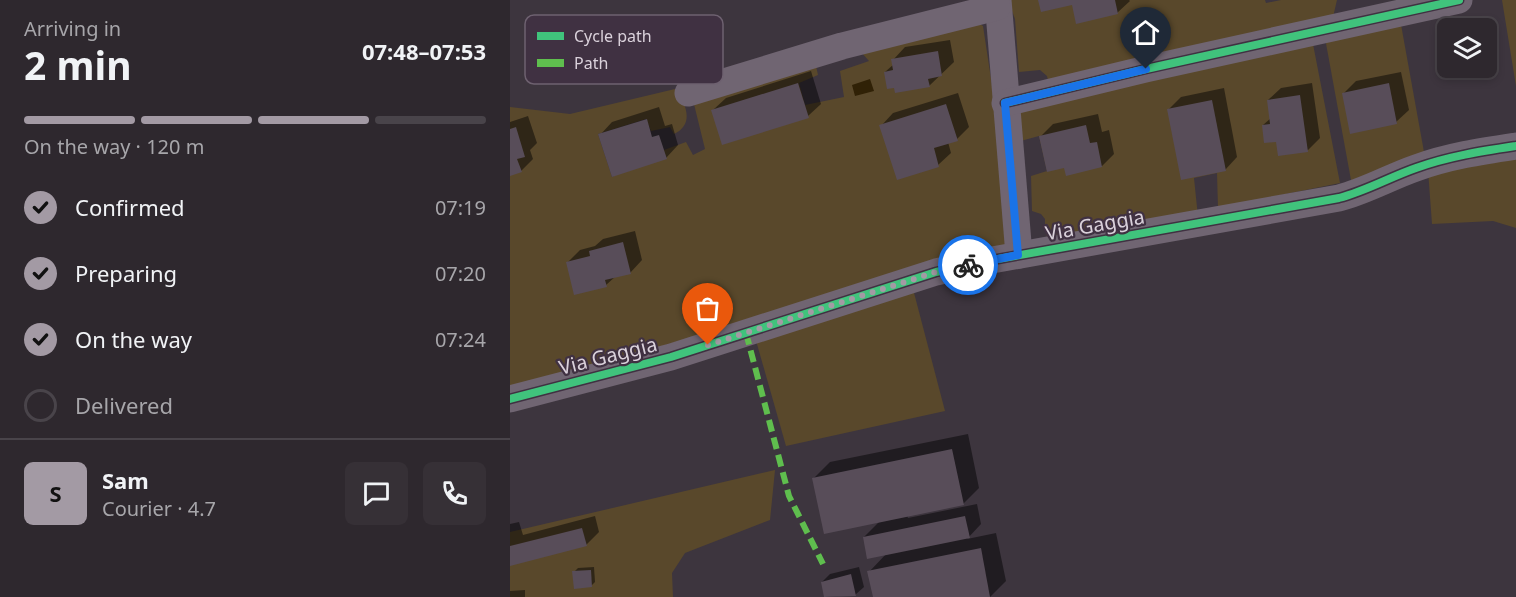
<!DOCTYPE html>
<html lang="en">
<head>
<meta charset="utf-8">
<style>
  body { margin:0; font-family:"Noto Sans",sans-serif; background:#363036; color:#f1f3f6; height:100vh; display:flex; flex-direction:column; font-size:22px; white-space:nowrap }
  * { box-sizing:border-box; margin:0 }
  p { font-size:20px; color:#a7a6aa }
  .icon { flex:none; width:33px; height:33px; fill:none; stroke:currentColor; stroke-width:2; stroke-linecap:round; stroke-linejoin:round }
  .map { position:relative; flex:1; overflow:hidden }
  .drawer { display:flex; flex-direction:column; background:#2e282e; width:510px }
  .drawer>* { flex:none }
  .fabs { position:absolute; left:927px; top:18px; display:grid; gap:12px }
  .fabs a { display:grid; place-items:center; width:60px; height:60px; border-radius:9px; background:#2e282e; box-shadow:0 3px 9px #0003,0 0 0 2px #49444a; font-size:30px }
  .pin { position:absolute; display:grid; place-items:center; width:51px; height:51px; color:#fff; margin:-62px -26px; border-radius:50% 50% 50% 0; rotate:-45deg; box-shadow:0 0 6px #0007 }
  .pin .icon { rotate:45deg }
  .courier { position:absolute; display:grid; place-items:center; width:60px; height:60px; margin:-30px; border:4px solid #1a73e8; border-radius:50%; background:#fff; color:#222; box-shadow:0 2px 8px #0007 }
  .headline em { font-style:normal; font-weight:700 }
  .headline div { display:flex; flex-direction:column-reverse }
  .headline { display:flex; align-items:center; justify-content:space-between; height:102px; padding:0 24px }
  h1 { font-size:39px; font-weight:700; line-height:45px }
  .bar { display:grid; grid-template-columns:repeat(4,1fr); gap:9px 6px; align-content:center; height:72px; padding:0 24px }
  .bar i { height:8px; border-radius:4px; background:#49444a }
  .bar .current { background:#a39aa4 }
  .bar p { grid-column:span 4 }
  .line { display:flex; align-items:center; gap:15px; padding:0 24px; border-top:2px solid #49444a }
  .line div { flex:1 }
  .round { display:grid; place-items:center; flex:none; width:63px; height:63px; border-radius:9px; background:#363036 }
  ol { padding:0 24px; list-style:none }
  li { display:flex; align-items:center; gap:18px; height:66px }
  li p { margin-inline-start:auto }
  li .icon { padding:6px; border-radius:50%; background:#a39aa4; color:#111; stroke-width:4 }
  li:last-child { color:#a7a6aa }
  li i { width:33px; height:33px; border:3px solid #49444a; border-radius:50% }
  main { display:flex; flex:1; min-height:0 }
  .map>svg:first-child { display:block }
  .green { fill:#59482b }
  .water { fill:#302106 }
  .shadow { fill:#0007 }
  .building { fill:#584d59 }
  .lines { fill:none; stroke-linecap:round; stroke-linejoin:round }
  .minor { stroke:#706572; stroke-width:27 }
  .quiet { stroke:#5fbe4e; stroke-width:6; stroke-dasharray:12 6; stroke-linecap:butt }
  .cycleway-casing { stroke:#403142; stroke-width:11 }
  .cycleway { stroke:#40c37c; stroke-width:8 }
  .done { stroke:#a39aa4; stroke-width:6; stroke-dasharray:0 10.8 }
  .route { stroke:#1a73e8; stroke-width:8 }
  .labels { text-anchor:middle; stroke-width:4.5; stroke-linejoin:round; paint-order:stroke }
  .street-label { font-size:20px; fill:#dad1db; stroke:#403142 }
  .key { fill:#403142; stroke:#6e6170; stroke-width:1.5 }
  .key-label { font-size:16px; fill:#dad1db }
</style>
</head>
<body>
<main>
<section class="drawer">
<div class="headline"><div><h1>2 min</h1><p>Arriving in</p></div><em>07:48–07:53</em></div>
<div class="bar"><i class="current"></i><i class="current"></i><i class="current"></i><i></i><p>On the way · 120 m</p></div>
<ol>
<li><svg class="icon" aria-label="check" viewBox="0 0 24 24"><path d="M5 12l5 5 9-10"/></svg>Confirmed<p>07:19</p></li>
<li><svg class="icon" aria-label="check" viewBox="0 0 24 24"><path d="M5 12l5 5 9-10"/></svg>Preparing<p>07:20</p></li>
<li><svg class="icon" aria-label="check" viewBox="0 0 24 24"><path d="M5 12l5 5 9-10"/></svg>On the way<p>07:24</p></li>
<li><i></i>Delivered</li>
</ol>
<div class="line" style="height:108px"><b class="round" style="background:#a39aa4;color:#111">S</b><div><b>Sam</b><p>Courier · 4.7</p></div><a class="round"><svg class="icon" aria-label="chat" viewBox="0 0 24 24"><path d="M4 5h16v11H9l-5 4z"/></svg></a><a class="round"><svg class="icon" aria-label="phone" viewBox="0 0 24 24"><path d="M5 4h4l2 5-3 2q2 4 5 5l2-3 5 2v4C11 20 4 13 5 4z"/></svg></a></div>
</section>
<div class="map">
<svg width="1006" height="597" viewBox="0 0 1006 597">
  <rect width="100%" height="100%" fill="#3d353e"/>
  <g class="green">
    <polygon points="498,0 755,0 756,3 771,0 827,0 823,17 539,85 537,76 530,70 509,72 505,19"/>
    <polygon points="992,0 1006,0 1006,86"/>
    <polygon points="890,19 914,152 857,177 841,180 815,38"/>
    <path d="M 464,21 L 473,26 L 487,118 L 498,249 L 190,335 L 0,391 L 0,107 L 60,114 L 165,89 C 176,103 185,124 164,134 L 160,127 L 141,131 L 136,119 L 88,134 L 102,177 L 154,150 L 176,142 L 183,155 L 195,149 L 182,96 L 305,61 L 308,75 L 289,83 L 295,105 L 334,97 L 330,71 L 359,61 L 351,52 Z"/>
    <polygon points="802,39 830,183 708,208 707,173 684,178 688,217 538,240 535,230 535,219 531,214 522,211 521,176 537,171 529,136 507,142 503,106"/>
    <polygon points="1006,154 1006,228 983,221 922,224 918,170"/>
    <polygon points="403,289 435,411 276,446 245,337"/>
    <polygon points="265,470 260,520 175,553 162,573 163,597 0,597 0,532"/>
  </g>
  <polygon class="water" points="360,79 364,91 345,96 342,85"/>
  <g class="shadow">
    <polygon points="530,0 619,0 620,1 607,13 563,3"/>
    <polygon points="440,40 444,62 419,86 375,72 384,64 383,60 395,47"/>
    <polygon points="301,71 311,104 298,116 203,110 216,98"/>
    <polygon points="891,72 899,110 886,122 833,94 846,81"/>
    <polygon points="802,83 810,138 798,150 767,140 753,125 761,118 758,100 771,88"/>
    <polygon points="714,88 727,157 715,170 659,109 671,97"/>
    <polygon points="448,93 459,127 447,139 438,142 441,153 428,165 371,126 383,113"/>
    <polygon points="149,107 155,126 162,124 168,145 156,158 90,135 102,122"/>
    <polygon points="588,114 592,132 599,130 604,154 592,166 555,166 531,136 543,124"/>
    <polygon points="18,116 27,143 20,150 23,159 11,171 0,175 0,122"/>
    <polygon points="125,231 132,260 120,273 106,276 96,285 58,262 70,250 85,246 93,239"/>
    <polygon points="458,434 469,488 453,504 397,515 398,518 467,504 471,524 457,539 486,533 496,581 480,597 364,597 359,572 377,553 354,537 370,521 304,478 320,462"/>
    <polygon points="85,516 89,532 76,545 0,564 0,524 9,522 13,535"/>
    <polygon points="84,567 85,582 81,586 64,572 68,568"/>
    <polygon points="349,567 354,587 345,595 316,597 312,582 320,574"/>
    <polygon points="15,590 15,597 0,597 0,591"/>
  </g>
  <g class="building">
    <polygon points="528,0 605,0 608,14 566,24 562,5 531,12"/>
    <polygon points="428,51 432,76 418,79 420,87 385,93 384,88 377,89 374,72 383,70 381,59"/>
    <polygon points="288,83 299,118 212,145 201,110"/>
    <polygon points="879,83 887,124 840,134 832,93"/>
    <polygon points="790,95 798,152 768,156 766,142 754,143 752,125 760,124 757,100"/>
    <polygon points="702,100 716,171 671,180 657,109"/>
    <polygon points="436,104 448,141 424,148 429,167 387,180 369,125"/>
    <polygon points="137,119 142,137 149,135 157,159 102,177 88,134"/>
    <polygon points="576,125 580,143 587,142 592,167 556,176 554,168 537,172 529,136"/>
    <polygon points="6,127 15,157 7,159 12,172 0,176 0,129"/>
    <polygon points="113,242 121,274 95,280 97,287 64,295 56,262 80,256 79,251"/>
    <polygon points="442,449 454,505 314,534 302,478"/>
    <polygon points="455,516 460,538 357,559 353,537"/>
    <polygon points="72,528 77,546 0,566 0,546"/>
    <polygon points="471,548 480,597 363,597 357,571"/>
    <polygon points="81,570 82,587 64,589 62,571"/>
    <polygon points="341,574 346,596 314,597 311,582"/>
  </g>
  <g class="lines">
    <g class="minor">
      <polyline points="488,0 509,255"/>
      <polyline points="178,93 332,46 487,7"/>
      <polyline points="495,103 636,69 949,0"/>
      <path d="M 0,399 L 161,357 L 426,272 L 471,262 L 829,198 C 856,191 880,177 906,168 C 939,156 973,151 1006,146"/>
    </g>
    <polyline class="quiet" points="236,333 279,496 313,564"/>
    <defs>
      <g id="cycleway">
        <polyline points="495,103 636,69 949,0"/>
        <path d="M 0,399 L 161,357 L 426,272 L 471,262 L 829,198 C 856,191 880,177 906,168 C 939,156 973,151 1006,146"/>
      </g>
    </defs>
    <use href="#cycleway" class="cycleway-casing"/>
    <use href="#cycleway" class="cycleway"/>
  </g>
  <g class="lines">
    <polyline class="done" points="198,345 426,272 458,265"/>
    <polyline class="route" points="458,265 508,255 495,103 636,69"/>
  </g>
  <g class="labels">
    <g class="street-label">
      <text transform="translate(585 225) rotate(-10)" y="7">Via Gaggia</text>
      <text transform="translate(98 356) rotate(-14)" y="7">Via Gaggia</text>
    </g>
  </g>
  <rect x="15" y="15" width="198" height="69" rx="9" class="key"/>
  <rect x="27" y="32" width="27" height="8" fill="#40c37c"/>
  <rect x="27" y="59" width="27" height="8" fill="#5fbe4e"/>
  <g class="key-label">
    <text x="64" y="42">Cycle path</text>
    <text x="64" y="69">Path</text>
  </g>
</svg>
<div class="fabs">
<a><svg class="icon" aria-label="layers" viewBox="0 0 24 24"><path d="M12 4l9 5-9 5-9-5zM3 14l9 5 9-5"/></svg></a>
</div>
<div class="pin" style="left:198px;top:345px;background:#ea580c"><svg class="icon" aria-label="bag" viewBox="0 0 24 24"><path d="M5 8h14l-1 12H6zM9 8a3 3 0 0 1 6 0"/></svg></div>
<div class="pin" style="left:636px;top:69px;background:#1f2937"><svg class="icon" aria-label="home" viewBox="0 0 24 24"><path d="M3 11l9-7 9 7M6 9v11h12V9"/></svg></div>
<div class="courier" style="left:458px;top:265px"><svg class="icon" aria-label="bike" viewBox="0 0 24 24"><circle cx="6" cy="16" r="4"/><circle cx="18" cy="16" r="4"/><path d="M6 16l4-8h5l3 8M10 8l3 8H6M13 5h3"/></svg></div>
</div>
</main>
</body>
</html>
